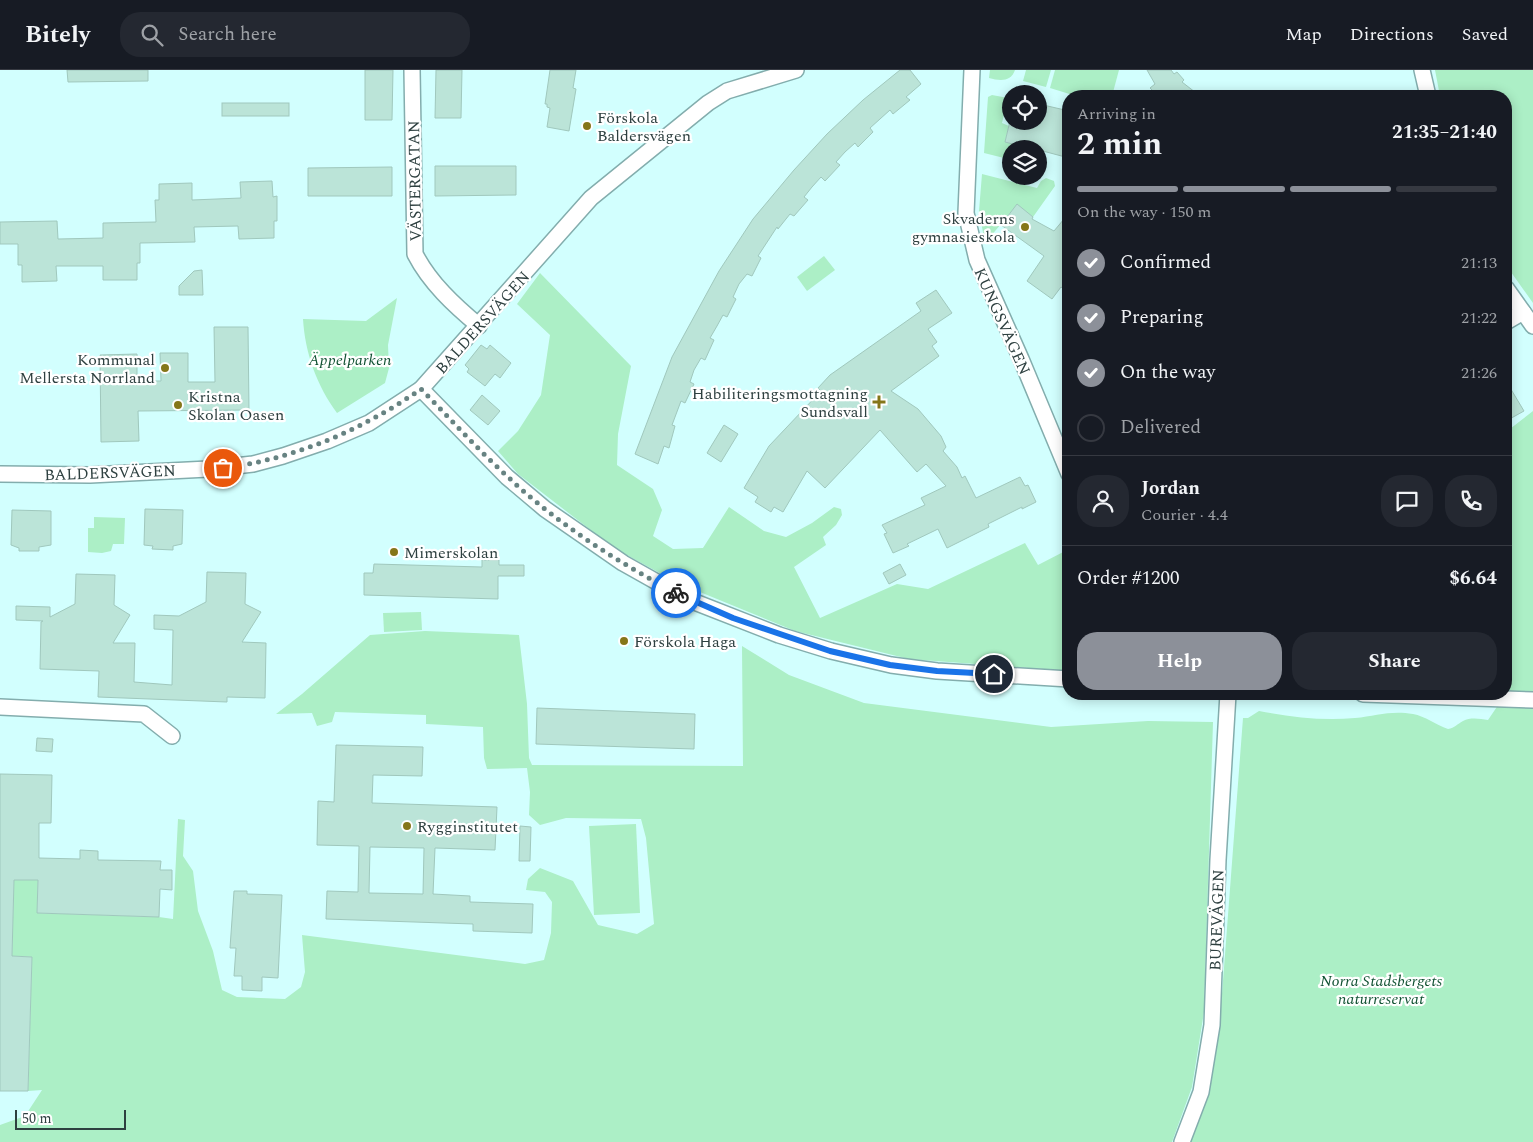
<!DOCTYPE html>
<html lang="en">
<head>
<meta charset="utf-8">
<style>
  body { margin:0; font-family:Spectral,serif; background:#242831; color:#f1f3f6; height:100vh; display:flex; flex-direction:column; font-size:19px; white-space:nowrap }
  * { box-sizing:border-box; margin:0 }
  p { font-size:16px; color:#9ea1a6 }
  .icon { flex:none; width:28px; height:28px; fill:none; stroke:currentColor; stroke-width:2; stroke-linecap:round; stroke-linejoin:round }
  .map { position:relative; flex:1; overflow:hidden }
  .sheet { position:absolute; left:1062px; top:20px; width:450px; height:610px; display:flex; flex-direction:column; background:#171b24; border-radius:20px; box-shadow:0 2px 12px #0003 }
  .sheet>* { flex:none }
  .controls { position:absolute; left:1002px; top:15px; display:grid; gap:10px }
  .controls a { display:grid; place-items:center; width:45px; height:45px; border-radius:50%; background:#171b24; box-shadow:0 2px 12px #0003; font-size:25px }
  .scale { position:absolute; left:15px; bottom:12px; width:111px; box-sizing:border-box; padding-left:5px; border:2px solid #2e4040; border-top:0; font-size:14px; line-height:18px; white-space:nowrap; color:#2e4040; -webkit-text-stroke:4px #fff; paint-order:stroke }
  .pin { position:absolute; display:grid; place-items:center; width:42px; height:42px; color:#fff; margin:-21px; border:2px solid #fff; border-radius:50%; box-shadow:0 1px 5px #0007 }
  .courier { position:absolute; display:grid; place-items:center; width:50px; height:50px; margin:-25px; border:4px solid #1a73e8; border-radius:50%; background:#fff; color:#222; box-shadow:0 1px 6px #0007 }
  .summary em { font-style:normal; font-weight:700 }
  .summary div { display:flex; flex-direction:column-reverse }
  .summary { display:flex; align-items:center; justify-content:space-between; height:85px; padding:0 15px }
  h1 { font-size:32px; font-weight:700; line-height:38px }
  .bar { display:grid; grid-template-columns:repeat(4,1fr); gap:8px 5px; align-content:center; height:60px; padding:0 15px }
  .bar i { height:6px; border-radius:4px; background:#363941 }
  .bar .selected { background:#8c9099 }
  .bar p { grid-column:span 4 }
  .line { display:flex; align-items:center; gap:12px; padding:0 15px; border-top:1px solid #363941 }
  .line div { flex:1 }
  .round { display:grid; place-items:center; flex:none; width:52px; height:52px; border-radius:20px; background:#242831 }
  ol { padding:0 15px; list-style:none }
  li { display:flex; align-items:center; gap:15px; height:55px }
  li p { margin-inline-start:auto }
  li .icon { padding:5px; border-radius:50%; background:#8c9099; color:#fff; stroke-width:4 }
  li:last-child { color:#9ea1a6 }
  li i { width:28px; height:28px; border:2px solid #363941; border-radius:50% }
  .action { display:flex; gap:10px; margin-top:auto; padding:10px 15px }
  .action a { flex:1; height:58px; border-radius:20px; background:#8c9099; color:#fff; font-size:20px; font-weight:700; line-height:58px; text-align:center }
  .action a+a { background:#242831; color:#f1f3f6 }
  header { display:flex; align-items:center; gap:30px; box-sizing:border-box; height:70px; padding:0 25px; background:#171b24; border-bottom:1px solid #363941 }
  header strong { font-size:24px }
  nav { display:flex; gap:28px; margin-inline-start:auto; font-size:18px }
  .search { width:350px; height:45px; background:#242831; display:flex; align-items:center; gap:12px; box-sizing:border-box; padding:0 18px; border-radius:20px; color:#9ea1a6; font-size:19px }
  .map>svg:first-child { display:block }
  .green { fill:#acefc6 }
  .building { fill:#bbe4d8; stroke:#a0c8bd; fill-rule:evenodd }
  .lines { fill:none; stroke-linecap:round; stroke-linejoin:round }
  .minor-casing { stroke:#83adad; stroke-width:18 }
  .minor { stroke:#fff; stroke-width:15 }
  .done { stroke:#678382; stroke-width:5; stroke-dasharray:0 9 }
  .route { stroke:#1a73e8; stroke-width:6 }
  .poi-dot { fill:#857619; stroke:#fff; stroke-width:2 }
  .labels { text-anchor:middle; stroke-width:4.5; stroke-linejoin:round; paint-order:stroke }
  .poi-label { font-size:16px; fill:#2e4040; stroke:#fff; text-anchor:start }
  .street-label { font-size:16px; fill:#2e4040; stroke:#fff }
  .park-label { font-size:16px; font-style:italic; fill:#115233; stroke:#fff }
</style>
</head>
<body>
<header>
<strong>Bitely</strong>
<div class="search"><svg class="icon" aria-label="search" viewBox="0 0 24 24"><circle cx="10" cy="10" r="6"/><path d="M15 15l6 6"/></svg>Search here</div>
<nav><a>Map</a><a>Directions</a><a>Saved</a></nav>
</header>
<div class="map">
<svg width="1533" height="1072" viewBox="0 0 1533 1072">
  <rect width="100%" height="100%" fill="#d2fffe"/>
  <g class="green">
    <path d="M 990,0 L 1015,0 C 1011,12 1000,11 989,8 Z"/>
    <polygon points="1026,0 1051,0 1046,17 1023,11"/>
    <polygon points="1055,0 1119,0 1112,26 1076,26 1050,18"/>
    <polygon points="1435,0 1533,0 1533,233 1506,195 1506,26 1440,26"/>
    <polygon points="992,25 1008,28 1002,53 1009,56 1005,72 1015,74 1014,79 1011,79 1010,87 1004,88 984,83 988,27"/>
    <polygon points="982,104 1037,118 1041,111 1046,108 1054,111 1055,116 1033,147 1017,135 985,173 979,141"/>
    <polygon points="824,186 835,200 807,221 797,207"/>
    <polygon points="540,203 631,296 618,364 617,395 653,419 662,440 653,466 673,479 703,478 729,437 764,461 786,467 812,453 834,437 841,439 842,445 836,455 823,467 826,475 794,497 820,548 897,514 928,519 1025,473 1038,495 1069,479 1069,601 909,589 795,561 678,513 614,478 518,404 498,381 518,361 541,325 550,265 517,234"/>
    <path d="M 397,228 L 388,275 L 389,298 L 385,313 L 337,343 C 317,316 305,283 303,249 L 366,251 Z"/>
    <path d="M 1533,341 L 1533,1072 L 1189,1072 L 1205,1023 L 1222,924 L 1243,648 L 1248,648 L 1259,641 C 1292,647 1322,651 1355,648 C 1376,646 1391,640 1413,644 C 1425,646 1436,655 1448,659 C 1455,658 1457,654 1463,651 C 1471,647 1480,649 1488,650 L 1507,622 L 1506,362 Z"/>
    <polygon points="94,447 125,448 124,474 113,474 111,481 102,483 88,482 88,458 94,458"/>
    <polygon points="421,542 422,560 384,562 383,543"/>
    <polygon points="425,561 519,565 527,634 529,688 532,695 743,696 742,576 789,605 864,633 1051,657 1148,651 1213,652 1204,942 1192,1017 1172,1072 0,1072 0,1055 25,1046 42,1020 28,1021 32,887 12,886 14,810 38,810 37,843 159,847 173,849 178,749 185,750 183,786 193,801 198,841 213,881 222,920 237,927 285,929 301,917 305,902 302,865 525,894 544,890 551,863 552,832 545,822 526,820 528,809 540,798 573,811 598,855 637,864 654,854 646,768 641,749 566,748 540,755 529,745 530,722 527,698 487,699 484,688 483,657 426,654 426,645 335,642 332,652 317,656 312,643 276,644 302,624 370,565"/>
    <polygon points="636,754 640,843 594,845 589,756"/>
  </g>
  <g class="building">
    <polygon points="67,0 148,0 148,11 68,12"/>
    <polygon points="365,0 393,0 392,50 365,50"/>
    <polygon points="436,0 462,0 461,48 435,48"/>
    <polygon points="550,0 576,0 573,18 576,19 569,61 547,57 550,38 547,37 547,34 545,34"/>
    <polygon points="900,0 910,0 921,14 906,27 910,30 893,44 890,40 870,58 873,62 858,77 855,73 845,82 836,92 840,95 825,111 821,107 812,117 804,127 808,130 794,146 790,144 778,159 777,157 758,186 761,188 752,206 747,204 739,214 733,227 736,229 727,247 723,245 717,256 710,268 714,270 705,290 701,288 694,300 690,312 694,314 685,333 681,331 672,355 675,356 669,378 664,376 658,394 635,384 672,287 719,201 753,149 794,100 827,64 863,30"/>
    <polygon points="1147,0 1171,0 1174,4 1177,2 1184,10 1182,12 1200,26 1158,26 1150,18 1155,14"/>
    <rect x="222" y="33" width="67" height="13"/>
    <polygon points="1039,34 1069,41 1069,88 1039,80 1039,79 1032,79 1005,72 1010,51 1039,51"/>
    <polygon points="435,96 516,96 516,125 435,126"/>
    <polygon points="392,97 392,126 308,126 308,98"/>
    <polygon points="272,111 273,127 277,126 277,151 274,151 274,168 239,169 238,156 194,157 195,172 140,173 140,193 137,193 137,210 103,210 103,196 56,196 57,211 22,212 22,195 18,195 18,174 0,174 0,152 57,151 58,169 103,168 103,153 156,152 155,130 159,130 159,114 192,113 192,130 241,128 240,112"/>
    <polygon points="1017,134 1033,147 1032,149 1054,161 1069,143 1069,223 1061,217 1052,229 1027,211 1044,186 1001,155"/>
    <polygon points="202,200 203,225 179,225 179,216 194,201"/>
    <polygon points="936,220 952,243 928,259 937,272 932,276 939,286 891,321 918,339 941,366 946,377 943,381 957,397 962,408 965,406 976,428 1020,407 1025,416 1028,415 1036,432 1022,439 1022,437 988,454 989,457 947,478 938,459 907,474 909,476 893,483 884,464 887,463 882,455 925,435 921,428 946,416 926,394 917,402 880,360 825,418 807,401 783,442 774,437 771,442 755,432 758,427 744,418 769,376 821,321 818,318 830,305 921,241 916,233"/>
    <polygon points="214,257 248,257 249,340 138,341 139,371 101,372 100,285 137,284 137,311 161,311 160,283 188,283 188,312 215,312"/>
    <polygon points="481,275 487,279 490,275 511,293 500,308 495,304 485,316 467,302 469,299 465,295"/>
    <polygon points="1506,311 1524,341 1506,351"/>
    <polygon points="482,325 500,341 488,355 470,340"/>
    <polygon points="724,355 738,364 721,392 707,383"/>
    <polygon points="145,439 183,440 182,474 173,476 173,480 152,479 153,476 144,475"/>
    <polygon points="12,440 51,441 51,475 39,477 39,481 19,481 19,478 11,475"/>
    <polygon points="482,490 499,490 499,495 524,495 524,506 498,506 498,529 364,525 364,503 373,503 374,494 482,497"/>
    <polygon points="900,494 906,505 889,514 883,503"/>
    <polygon points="207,502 246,503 245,534 261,542 242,572 266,573 265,628 227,627 227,632 98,627 99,601 40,599 41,552 43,551 16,550 16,536 50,537 50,547 75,534 76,504 115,505 114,535 130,545 113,573 135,573 134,612 172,615 173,560 154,559 154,545 179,546 206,532"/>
    <polygon points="537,638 695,644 694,679 536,674"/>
    <polygon points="37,668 53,669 52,682 36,681"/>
    <path d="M 336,675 L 423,677 L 422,706 L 373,705 L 372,733 L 497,737 L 495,780 L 435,778 L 433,824 L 470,826 L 470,832 L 533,834 L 532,863 L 473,861 L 473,854 L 326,849 L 327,821 L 358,822 L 359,776 L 317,775 L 318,731 L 334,732 ZM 370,777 L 424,778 L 423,824 L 369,823 Z"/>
    <polygon points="0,704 52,705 51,753 39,753 39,788 80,789 80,780 98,781 98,790 161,791 160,800 172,800 172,820 160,819 159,847 37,843 38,810 14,810 12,886 32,887 28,1021 0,1021"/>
    <polygon points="520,756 531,757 530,791 519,791"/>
    <polygon points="234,821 247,821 247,824 282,825 278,908 262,907 262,921 242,920 242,906 234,906 236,878 230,878"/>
  </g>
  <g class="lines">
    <defs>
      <g id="minor">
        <path d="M 412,0 L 415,184 C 430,213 454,235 479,256"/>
        <polyline points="972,0 966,143 977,190 1021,289 1069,404"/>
        <polyline points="1422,0 1428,26"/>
        <polyline points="1506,218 1533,256"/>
        <polyline points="1506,252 1523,242"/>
        <polyline points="421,319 507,407 545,439 623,493 687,529 779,565 831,581 891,595 937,601 1069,609"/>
        <polyline points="0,404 90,405 208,399 253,394 283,386 327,371 369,353 421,319 591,128 708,33 727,21 796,0"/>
        <polyline points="1363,624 1533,630"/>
        <polyline points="0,637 144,644 172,666"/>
        <polyline points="1182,1072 1201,1022 1212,955 1218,790 1228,624"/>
      </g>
    </defs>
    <use href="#minor" class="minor-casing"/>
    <use href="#minor" class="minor"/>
  </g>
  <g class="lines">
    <path class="done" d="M 223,398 C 295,389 362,360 421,319 C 450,348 477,379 507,406 C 556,453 616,491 676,523"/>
    <polyline class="route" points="676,523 733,548 830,581 890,595 937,601 994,604"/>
  </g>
  <g class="poi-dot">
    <circle cx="587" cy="56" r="5"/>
    <circle cx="1025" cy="157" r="5"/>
    <circle cx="165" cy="298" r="5"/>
    <path d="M876.5 324.5h5v5h5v5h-5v5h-5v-5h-5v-5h5z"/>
    <circle cx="178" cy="335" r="5"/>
    <circle cx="394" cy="482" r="5"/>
    <circle cx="624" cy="571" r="5"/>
    <circle cx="407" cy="756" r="5"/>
  </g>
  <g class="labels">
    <g class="poi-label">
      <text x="597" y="53">Förskola<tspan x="597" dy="18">Baldersvägen</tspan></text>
      <text x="1015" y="154" text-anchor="end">Skvaderns<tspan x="1015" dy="18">gymnasieskola</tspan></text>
      <text x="155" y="295" text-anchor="end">Kommunal<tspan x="155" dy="18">Mellersta Norrland</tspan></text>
      <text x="868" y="329" text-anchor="end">Habiliteringsmottagning<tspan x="868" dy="18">Sundsvall</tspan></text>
      <text x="188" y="332">Kristna<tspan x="188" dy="18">Skolan Oasen</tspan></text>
      <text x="404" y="488">Mimerskolan</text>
      <text x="634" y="577">Förskola Haga</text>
      <text x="417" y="762">Rygginstitutet</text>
    </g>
    <g class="street-label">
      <text transform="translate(414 111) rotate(-91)" y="6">VÄSTERGATAN</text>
      <text transform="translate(1003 251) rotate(66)" y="6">KUNGSVÄGEN</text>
      <text transform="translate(482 252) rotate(-48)" y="6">BALDERSVÄGEN</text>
      <text transform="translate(110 402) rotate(-2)" y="6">BALDERSVÄGEN</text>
      <text transform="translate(1216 850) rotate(-88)" y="6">BUREVÄGEN</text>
    </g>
    <g class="park-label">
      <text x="350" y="295">Äppelparken</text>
      <text x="1381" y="916">Norra Stadsbergets<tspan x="1381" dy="18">naturreservat</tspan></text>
    </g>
  </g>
</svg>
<div class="controls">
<a><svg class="icon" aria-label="locate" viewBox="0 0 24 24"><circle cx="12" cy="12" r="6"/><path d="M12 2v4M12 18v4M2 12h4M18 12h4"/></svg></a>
<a><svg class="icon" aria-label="layers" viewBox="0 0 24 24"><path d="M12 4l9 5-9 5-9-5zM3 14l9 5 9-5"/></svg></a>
</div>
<div class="scale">50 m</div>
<div class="pin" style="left:223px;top:398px;background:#ea580c"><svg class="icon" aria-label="bag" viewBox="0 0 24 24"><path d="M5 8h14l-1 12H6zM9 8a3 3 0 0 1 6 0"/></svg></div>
<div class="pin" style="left:994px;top:604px;background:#1f2937"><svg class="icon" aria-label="home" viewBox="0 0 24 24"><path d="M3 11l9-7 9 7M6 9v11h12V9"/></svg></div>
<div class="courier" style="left:676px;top:523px"><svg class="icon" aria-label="bike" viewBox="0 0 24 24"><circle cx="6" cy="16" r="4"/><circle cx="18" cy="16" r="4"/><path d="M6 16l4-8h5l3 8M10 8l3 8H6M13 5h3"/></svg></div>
<section class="sheet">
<div class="summary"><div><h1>2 min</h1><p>Arriving in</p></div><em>21:35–21:40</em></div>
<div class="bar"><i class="selected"></i><i class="selected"></i><i class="selected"></i><i></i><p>On the way · 150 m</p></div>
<ol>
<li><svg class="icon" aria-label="check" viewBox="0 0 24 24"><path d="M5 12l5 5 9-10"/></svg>Confirmed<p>21:13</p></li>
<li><svg class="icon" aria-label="check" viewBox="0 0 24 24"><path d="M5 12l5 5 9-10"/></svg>Preparing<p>21:22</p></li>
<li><svg class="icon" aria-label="check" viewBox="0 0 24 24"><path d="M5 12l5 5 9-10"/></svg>On the way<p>21:26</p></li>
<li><i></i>Delivered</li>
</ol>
<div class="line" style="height:90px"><a class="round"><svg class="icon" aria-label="person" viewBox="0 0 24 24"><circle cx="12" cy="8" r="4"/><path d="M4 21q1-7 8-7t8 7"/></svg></a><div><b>Jordan</b><p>Courier · 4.4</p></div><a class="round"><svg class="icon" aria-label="chat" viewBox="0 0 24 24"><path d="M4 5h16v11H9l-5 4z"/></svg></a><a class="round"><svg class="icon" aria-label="phone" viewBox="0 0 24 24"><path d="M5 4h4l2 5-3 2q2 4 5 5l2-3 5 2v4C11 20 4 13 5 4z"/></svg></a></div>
<div class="line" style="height:65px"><div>Order #1200</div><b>$6.64</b></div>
<div class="action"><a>Help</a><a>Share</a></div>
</section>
</div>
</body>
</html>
